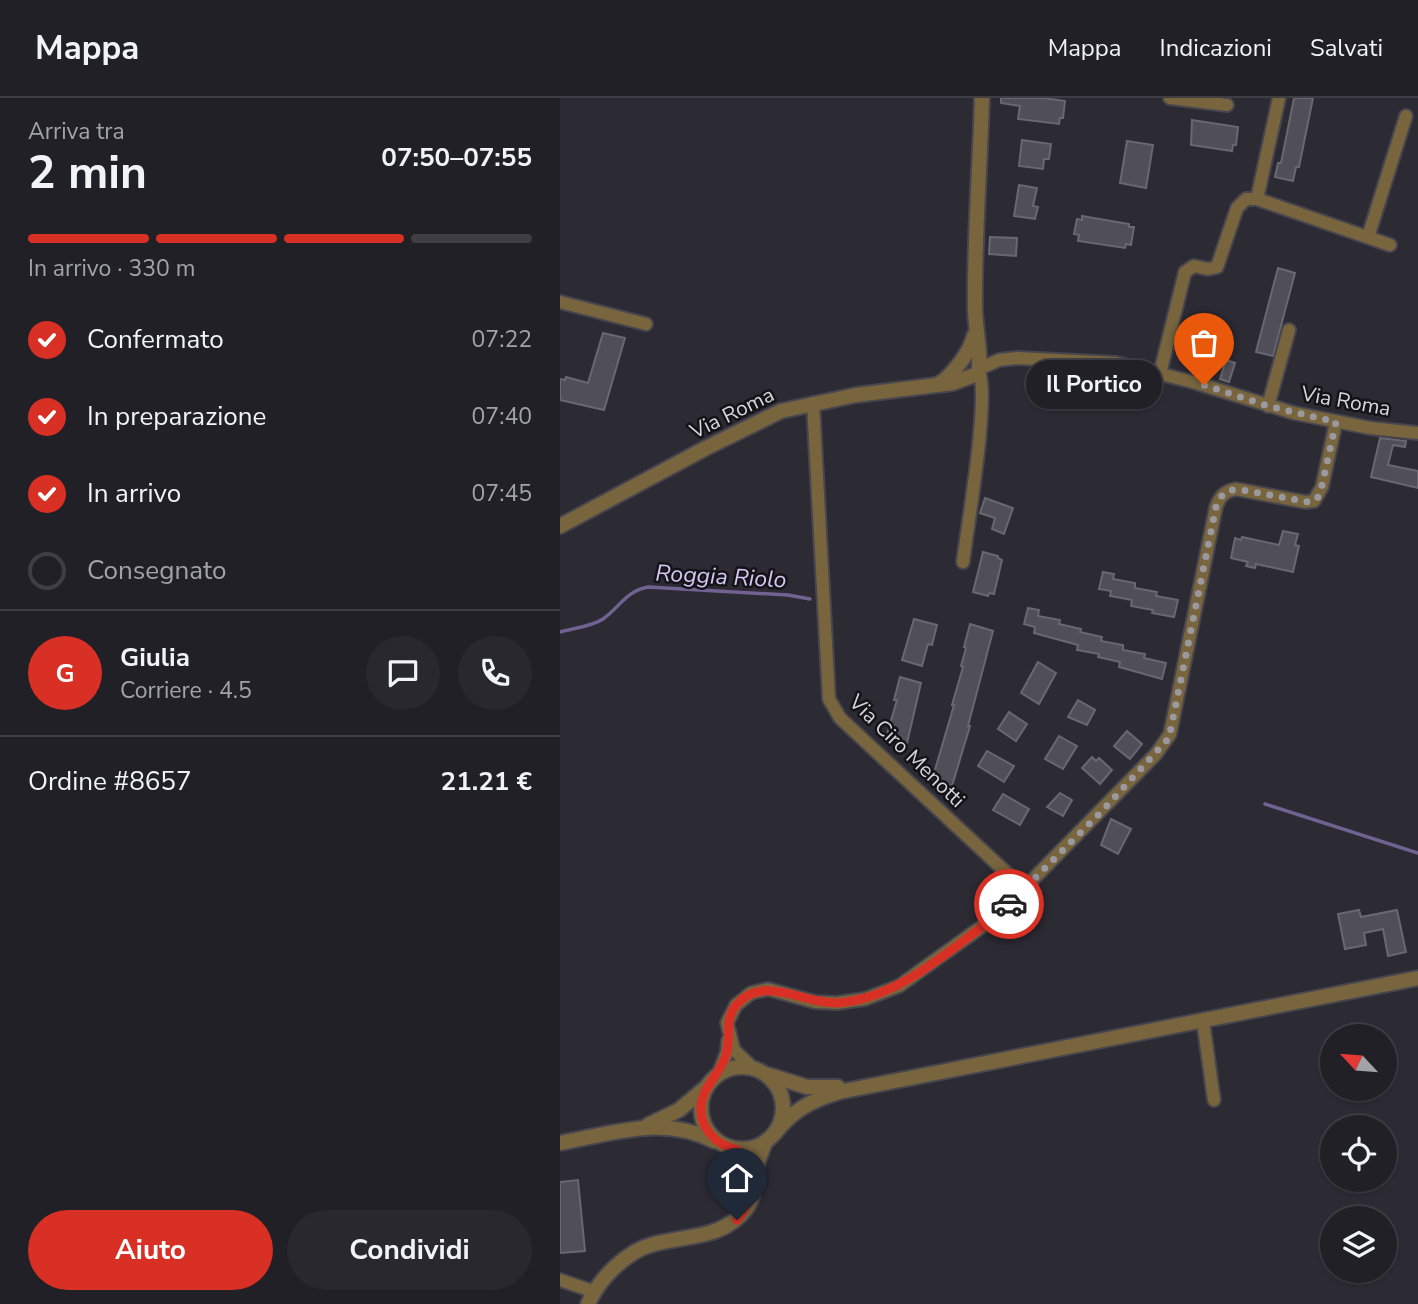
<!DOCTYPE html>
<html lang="it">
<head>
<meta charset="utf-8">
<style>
  body { margin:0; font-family:"Nunito Sans",sans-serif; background:#29282e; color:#f1f3f6; height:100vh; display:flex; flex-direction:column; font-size:26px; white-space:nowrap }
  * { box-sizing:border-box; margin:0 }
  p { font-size:23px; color:#a2a3a7 }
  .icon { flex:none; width:38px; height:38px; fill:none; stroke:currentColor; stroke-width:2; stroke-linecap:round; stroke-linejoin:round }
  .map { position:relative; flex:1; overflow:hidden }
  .sheet { display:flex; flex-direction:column; background:#212026; width:560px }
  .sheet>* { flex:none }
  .needle { width:46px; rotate:296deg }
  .fabs { position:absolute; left:760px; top:926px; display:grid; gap:14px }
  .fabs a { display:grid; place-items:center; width:77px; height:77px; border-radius:50%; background:#212026; box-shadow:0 2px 5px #0004,0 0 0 2px #3e3e43; font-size:35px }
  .pin { position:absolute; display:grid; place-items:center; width:60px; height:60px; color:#fff; margin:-72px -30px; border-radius:50% 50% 50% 0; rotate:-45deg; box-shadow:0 0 7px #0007 }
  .pin .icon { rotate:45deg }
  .courier { position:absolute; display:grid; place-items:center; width:70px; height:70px; margin:-35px; border:5px solid #d93025; border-radius:50%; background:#fff; color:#222; box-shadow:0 2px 9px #0007 }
  .bubble { position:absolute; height:49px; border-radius:24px; background:#212026; box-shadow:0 2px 5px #0004,0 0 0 2px #3e3e43; font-size:23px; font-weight:700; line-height:49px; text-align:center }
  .headline em { font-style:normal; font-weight:700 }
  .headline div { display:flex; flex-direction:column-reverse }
  .headline { display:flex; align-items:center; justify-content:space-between; height:119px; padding:0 28px }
  h1 { font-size:46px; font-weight:700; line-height:52px }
  .bar { display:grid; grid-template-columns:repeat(4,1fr); gap:10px 7px; align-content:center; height:84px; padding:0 28px }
  .bar i { height:9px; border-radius:5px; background:#3e3e43 }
  .bar .on { background:#d93025 }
  .bar p { grid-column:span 4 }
  .line { display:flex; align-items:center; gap:18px; padding:0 28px; border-top:2px solid #3e3e43 }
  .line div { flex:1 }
  .round { display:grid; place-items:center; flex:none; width:74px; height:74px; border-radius:37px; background:#29282e }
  ol { padding:0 28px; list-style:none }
  li { display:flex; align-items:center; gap:21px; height:77px }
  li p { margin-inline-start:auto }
  li .icon { padding:7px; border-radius:50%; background:#d93025; color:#fff; stroke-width:4 }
  li:last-child { color:#a2a3a7 }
  li i { width:38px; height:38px; border:4px solid #3e3e43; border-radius:50% }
  .button { display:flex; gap:14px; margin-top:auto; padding:14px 28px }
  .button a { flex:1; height:80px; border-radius:42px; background:#d93025; color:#fff; font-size:28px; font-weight:700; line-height:80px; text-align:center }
  .button a+a { background:#29282e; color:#f1f3f6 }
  header { display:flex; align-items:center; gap:42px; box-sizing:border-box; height:98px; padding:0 35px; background:#212026; border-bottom:2px solid #3e3e43 }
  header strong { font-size:33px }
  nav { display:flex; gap:38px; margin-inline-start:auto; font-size:24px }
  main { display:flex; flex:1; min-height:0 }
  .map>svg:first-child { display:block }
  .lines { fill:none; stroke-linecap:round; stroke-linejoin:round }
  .stream { stroke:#706291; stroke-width:3.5 }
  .building { fill:#504e57; stroke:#696771; stroke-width:2 }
  .minor-casing { stroke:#47454e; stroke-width:16 }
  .tertiary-casing { stroke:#47454e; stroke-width:18 }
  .minor { stroke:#78653e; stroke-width:12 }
  .tertiary { stroke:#78653e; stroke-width:14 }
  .done { stroke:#9a99a0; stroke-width:7; stroke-dasharray:0 12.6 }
  .route { stroke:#d93025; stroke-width:9 }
  .labels { text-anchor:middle; stroke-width:5; stroke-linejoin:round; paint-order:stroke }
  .street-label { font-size:21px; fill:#d6d5db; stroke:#141317 }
  .water-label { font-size:23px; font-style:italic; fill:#d4c7f4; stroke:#141317 }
</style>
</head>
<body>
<header>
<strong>Mappa</strong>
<nav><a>Mappa</a><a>Indicazioni</a><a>Salvati</a></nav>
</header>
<main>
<section class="sheet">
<div class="headline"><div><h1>2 min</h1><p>Arriva tra</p></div><em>07:50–07:55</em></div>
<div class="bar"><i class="on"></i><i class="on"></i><i class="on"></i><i></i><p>In arrivo · 330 m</p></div>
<ol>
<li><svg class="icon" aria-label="check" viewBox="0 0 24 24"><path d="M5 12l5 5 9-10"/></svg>Confermato<p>07:22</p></li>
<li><svg class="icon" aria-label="check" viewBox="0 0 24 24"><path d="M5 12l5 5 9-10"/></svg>In preparazione<p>07:40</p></li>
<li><svg class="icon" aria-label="check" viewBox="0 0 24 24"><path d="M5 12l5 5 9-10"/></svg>In arrivo<p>07:45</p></li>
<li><i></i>Consegnato</li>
</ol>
<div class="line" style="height:126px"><b class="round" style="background:#d93025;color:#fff">G</b><div><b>Giulia</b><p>Corriere · 4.5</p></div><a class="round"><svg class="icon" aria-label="chat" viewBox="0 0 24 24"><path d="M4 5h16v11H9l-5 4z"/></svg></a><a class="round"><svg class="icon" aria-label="phone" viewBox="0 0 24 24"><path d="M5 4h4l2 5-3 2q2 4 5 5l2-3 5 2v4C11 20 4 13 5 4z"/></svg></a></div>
<div class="line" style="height:91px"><div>Ordine #8657</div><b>21.21 €</b></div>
<div class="button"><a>Aiuto</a><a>Condividi</a></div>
</section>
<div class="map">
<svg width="858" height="1206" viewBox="0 0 858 1206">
  <rect width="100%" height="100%" fill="#2c2a33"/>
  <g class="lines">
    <g class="stream">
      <path d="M 0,534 C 13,530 31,529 43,521 C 60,509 66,493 88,489 L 228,497 L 250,501"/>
      <polyline points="705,706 858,755"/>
    </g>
  </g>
  <g class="building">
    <polygon points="441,0 484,0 505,3 503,20 500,20 499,26 458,21 460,8 441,5"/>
    <polygon points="734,0 753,0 739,69 736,69 733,83 715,79 718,65 721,65"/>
    <polygon points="632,22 678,29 676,47 673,47 672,53 631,47"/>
    <polygon points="462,42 491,46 489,61 484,61 483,71 459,68"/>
    <polygon points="567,43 593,47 586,90 560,85"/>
    <polygon points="459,87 477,90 473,108 478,109 475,121 454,118"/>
    <polygon points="522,118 569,126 569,129 574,129 571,147 566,146 565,150 518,143 519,137 514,136 517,121 522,122"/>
    <polygon points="430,139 457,140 456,158 429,156"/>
    <polygon points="718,170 735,175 713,258 696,254"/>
    <polygon points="43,235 65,240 44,312 0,302 0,281 5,282 6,279 28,285"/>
    <polygon points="666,262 675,265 669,284 660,281"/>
    <polygon points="820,340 846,343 845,349 833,347 828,367 858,373 858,390 811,379"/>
    <polygon points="425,400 453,410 444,436 432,431 435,420 420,415"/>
    <polygon points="723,433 738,436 735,447 739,448 733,474 696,466 695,470 686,468 688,464 671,460 675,440 681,442 682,439 719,447"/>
    <polygon points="423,454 438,458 438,460 442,462 434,496 429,495 428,498 413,494"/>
    <polygon points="543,474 554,476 553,481 575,485 575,490 597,494 596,498 618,502 614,519 592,515 593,512 571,508 572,502 550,498 551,493 539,491"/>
    <polygon points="468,510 479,512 478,518 500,522 499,526 521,531 520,534 542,539 541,543 563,547 563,552 585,556 584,560 606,565 602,581 559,569 560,564 538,559 539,556 517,552 518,547 474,535 475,529 464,526"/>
    <polygon points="354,521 377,527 372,547 368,546 362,568 342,562"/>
    <polygon points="410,526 433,533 408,628 410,628 392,688 372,682 394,607 392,607 403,569 401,568 406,550 404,549"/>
    <polygon points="478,564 496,575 479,606 461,595"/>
    <polygon points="340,579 361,585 347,645 326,640 337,602 334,602"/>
    <polygon points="518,602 535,612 527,627 508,619"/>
    <polygon points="449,614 467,626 456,643 438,631"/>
    <polygon points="567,633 582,646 570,661 554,648"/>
    <polygon points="499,638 517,648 503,671 485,661"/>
    <polygon points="427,653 454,668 444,684 418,668"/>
    <polygon points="532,659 536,663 539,660 552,672 540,686 522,670"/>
    <polygon points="500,695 512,702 503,718 487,709"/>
    <polygon points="443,696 469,711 460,727 433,712"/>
    <polygon points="551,721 571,731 558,756 541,747"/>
    <polygon points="799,812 801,819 837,812 846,854 828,858 823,831 804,835 806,847 785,851 778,816"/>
    <polygon points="18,1082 25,1153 0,1155 0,1084"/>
  </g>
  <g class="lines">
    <defs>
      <g id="minor">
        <polyline points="610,0 667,7"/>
        <polyline points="697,101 830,147"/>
        <polyline points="808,139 846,18"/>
        <polyline points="0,204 86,226"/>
        <polyline points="421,270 439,262 458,260 556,265 633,284 734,315 810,330 858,335"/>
        <polyline points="600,275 625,174 634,168 648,171 657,169 677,110 686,101 697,101 719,0"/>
        <polyline points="253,305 269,601 280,620 464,791"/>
        <polyline points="708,308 729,232"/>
        <path d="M 403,464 C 407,431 430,298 419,274"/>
        <polyline points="643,923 654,1002"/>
        <path d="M 194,971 L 174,952 L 167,925 L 176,907 L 191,895 L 208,891 L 255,904 L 277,905 L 305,901 L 339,888 L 438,817 L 596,656 L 610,636 L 656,409 C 660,398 665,393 676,391 L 745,404 L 754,403 L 762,389 L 776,324"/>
        <polyline points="158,977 167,954 168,942"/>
        <polyline points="0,1182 35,1194"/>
      </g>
      <g id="tertiary">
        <path d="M 379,286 C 393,277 410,254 414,238"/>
        <path d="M 0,428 L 146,350 L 221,313 L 296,297 L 393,285 L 417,276 C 423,267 415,226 415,212 C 414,142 420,70 422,0"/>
        <circle cx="182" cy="1010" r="41"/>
        <polyline points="209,977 247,989 278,989"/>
        <polyline points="88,1027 119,1012 144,991"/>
        <path d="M 215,1035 C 233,1012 252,1002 279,994 L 858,880"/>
        <path d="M 0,1045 C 54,1035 102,1017 154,1043"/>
        <path d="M 28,1206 C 39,1181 66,1153 94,1146 C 127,1137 163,1141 186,1111 C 194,1100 194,1088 195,1075 C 197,1064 201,1055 205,1045"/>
      </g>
    </defs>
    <use href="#minor" class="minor-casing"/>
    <use href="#tertiary" class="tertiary-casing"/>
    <use href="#minor" class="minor"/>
    <use href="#tertiary" class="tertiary"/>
  </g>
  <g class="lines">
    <path class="done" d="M 449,806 L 543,712 L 609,640 L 656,409 C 660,397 665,393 677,391 L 749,404 L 757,401 L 761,392 L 776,324 L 708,308 L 644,287"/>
    <path class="route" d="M 177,1122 C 193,1102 206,1070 179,1053 C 175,1050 169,1050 164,1047 C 152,1041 142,1028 141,1014 C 139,991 160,977 166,957 C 172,939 163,921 177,906 C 205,876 243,906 277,905 C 339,901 390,851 438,817 L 449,806"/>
  </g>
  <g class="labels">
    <g class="street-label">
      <text transform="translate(786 303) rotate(10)" y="7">Via Roma</text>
      <text transform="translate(172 315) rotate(-26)" y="7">Via Roma</text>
      <text transform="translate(347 653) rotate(44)" y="7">Via Ciro Menotti</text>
    </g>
    <g class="water-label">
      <text transform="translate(161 478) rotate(3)" y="8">Roggia Riolo</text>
    </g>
  </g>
</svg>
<div class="fabs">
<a><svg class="needle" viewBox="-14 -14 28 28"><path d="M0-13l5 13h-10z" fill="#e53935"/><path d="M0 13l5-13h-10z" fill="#a2a3a7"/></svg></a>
<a><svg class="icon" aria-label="locate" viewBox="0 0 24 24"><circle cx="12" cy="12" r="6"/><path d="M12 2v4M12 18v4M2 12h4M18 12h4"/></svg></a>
<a><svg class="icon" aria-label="layers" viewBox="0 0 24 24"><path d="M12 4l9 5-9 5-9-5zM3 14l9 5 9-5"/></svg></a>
</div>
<div class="pin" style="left:644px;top:287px;background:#ea580c"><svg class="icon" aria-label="bag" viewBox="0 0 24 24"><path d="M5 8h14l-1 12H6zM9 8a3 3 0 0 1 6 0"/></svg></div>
<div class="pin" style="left:177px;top:1122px;background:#1f2937"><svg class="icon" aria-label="home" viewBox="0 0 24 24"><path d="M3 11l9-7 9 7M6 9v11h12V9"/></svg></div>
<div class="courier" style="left:449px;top:806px"><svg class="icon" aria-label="car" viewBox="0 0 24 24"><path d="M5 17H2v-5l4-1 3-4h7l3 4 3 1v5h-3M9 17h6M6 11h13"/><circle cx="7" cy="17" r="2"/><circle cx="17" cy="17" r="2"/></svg></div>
<div class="bubble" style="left:466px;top:262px;width:136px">Il Portico</div>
</div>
</main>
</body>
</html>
